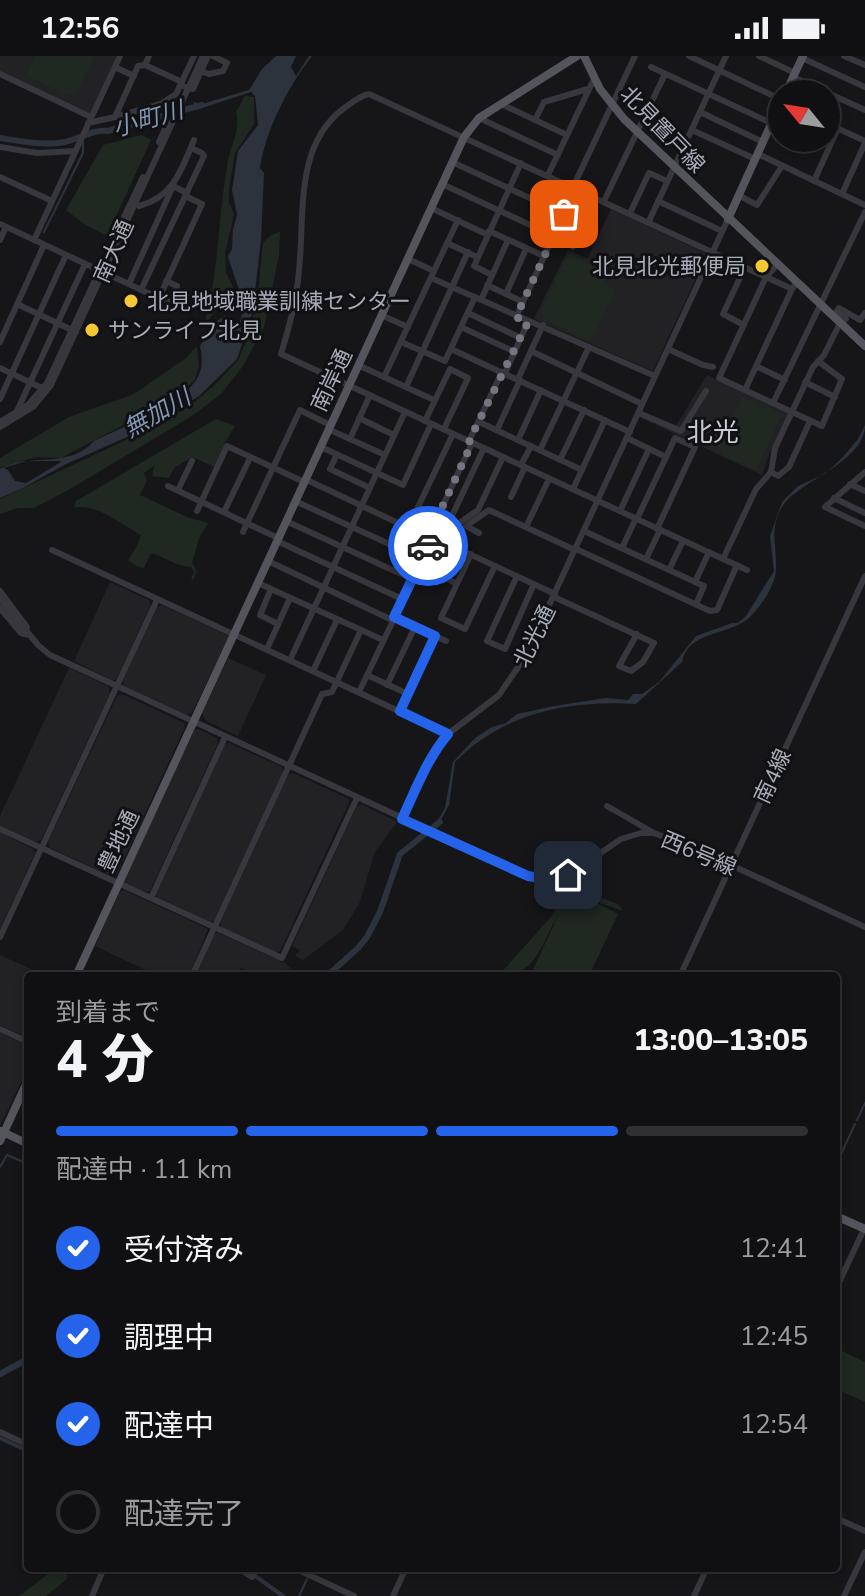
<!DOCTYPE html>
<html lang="ja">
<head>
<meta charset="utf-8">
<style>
  body { margin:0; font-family:"Nunito Sans","Noto Sans JP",sans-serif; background:#1e1e20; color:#f1f3f6; height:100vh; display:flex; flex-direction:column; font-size:30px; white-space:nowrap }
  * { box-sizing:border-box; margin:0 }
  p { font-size:26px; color:#9c9d9f }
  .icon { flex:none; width:44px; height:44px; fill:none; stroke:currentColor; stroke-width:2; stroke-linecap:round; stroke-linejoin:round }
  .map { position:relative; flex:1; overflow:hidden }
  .drawer { position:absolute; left:24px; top:916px; width:816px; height:600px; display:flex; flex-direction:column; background:#101012; border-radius:8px; box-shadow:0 4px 12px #0003,0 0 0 2px #303032 }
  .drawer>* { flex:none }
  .needle { width:52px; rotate:300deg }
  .fabs { position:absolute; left:768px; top:24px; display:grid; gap:16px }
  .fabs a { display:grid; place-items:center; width:72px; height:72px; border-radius:50%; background:#101012; box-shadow:0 4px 12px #0003,0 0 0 2px #303032; font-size:40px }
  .pin { position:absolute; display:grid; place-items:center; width:68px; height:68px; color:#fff; margin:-34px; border-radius:16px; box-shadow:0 4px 12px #0006 }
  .courier { position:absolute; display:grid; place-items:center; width:80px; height:80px; margin:-40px; border:6px solid #2563eb; border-radius:50%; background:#fff; color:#222; box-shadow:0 2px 10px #0007 }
  .head em { font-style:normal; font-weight:800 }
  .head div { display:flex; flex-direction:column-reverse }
  .head { display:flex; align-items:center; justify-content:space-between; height:136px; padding:0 32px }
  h1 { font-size:52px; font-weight:800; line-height:60px }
  .bar { display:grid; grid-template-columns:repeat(4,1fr); gap:12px 8px; align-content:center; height:96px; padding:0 32px }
  .bar i { height:10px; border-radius:6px; background:#303032 }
  .bar .active { background:#2563eb }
  .bar p { grid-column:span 4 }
  ol { padding:0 32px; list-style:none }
  li { display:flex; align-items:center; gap:24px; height:88px }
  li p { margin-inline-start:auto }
  li .icon { padding:8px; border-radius:50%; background:#2563eb; color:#fff; stroke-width:4 }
  li:last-child { color:#9c9d9f }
  li i { width:44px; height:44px; border:4px solid #303032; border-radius:50% }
  .status { display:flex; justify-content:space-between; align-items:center; height:56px; padding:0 40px; background:#101012; direction:ltr }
  .status svg { height:22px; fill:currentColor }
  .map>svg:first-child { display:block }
  .built { fill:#222225 }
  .green { fill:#202822 }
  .water { fill:#2c333c; fill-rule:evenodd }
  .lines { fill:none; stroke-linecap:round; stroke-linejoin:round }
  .stream { stroke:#2c333c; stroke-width:2 }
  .canal { stroke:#2c333c; stroke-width:4 }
  .river { stroke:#2c333c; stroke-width:6 }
  .minor { stroke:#37373d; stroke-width:6 }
  .major { stroke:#53545c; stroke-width:8 }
  .minor-bridge { stroke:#37373d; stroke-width:6 }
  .done { stroke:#757780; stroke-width:8; stroke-dasharray:0 14.4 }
  .route { stroke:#2563eb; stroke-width:10 }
  .poi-dot { fill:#f3c833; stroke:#111113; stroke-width:3 }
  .labels { text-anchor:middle; stroke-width:6; stroke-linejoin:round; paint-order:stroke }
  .street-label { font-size:22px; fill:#a8abb8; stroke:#111113 }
  .poi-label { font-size:22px; fill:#a8abb8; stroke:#111113; text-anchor:start }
  .water-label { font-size:24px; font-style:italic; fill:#7f95b3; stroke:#111113 }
  .quarter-label { font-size:26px; fill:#c9cbd4; stroke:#111113 }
</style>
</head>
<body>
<div class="status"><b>12:56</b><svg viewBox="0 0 49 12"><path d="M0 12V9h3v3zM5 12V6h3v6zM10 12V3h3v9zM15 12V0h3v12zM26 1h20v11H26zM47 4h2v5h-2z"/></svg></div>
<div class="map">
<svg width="865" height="1540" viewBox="0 0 865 1540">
  <rect width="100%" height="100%" fill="#161618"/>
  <g class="built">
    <polygon points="0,0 117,0 90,57 0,16"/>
    <polygon points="611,153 707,198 653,315 534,263 568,194 587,203"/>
    <polygon points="707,319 789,357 770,396 762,419 641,362 643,356 676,370"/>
    <polygon points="110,526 149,544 151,549 117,622 113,625 74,605"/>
    <polygon points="162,549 229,580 192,657 187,659 124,630 123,625 156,552"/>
    <polygon points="228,602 266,619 238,680 206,665 202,657"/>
    <polygon points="69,612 108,630 110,637 41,784 36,786 0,770 0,760"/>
    <polygon points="122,638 184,667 185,671 117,818 113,821 49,791 48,786 117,640"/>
    <polygon points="198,673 217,682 218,687 150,835 146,836 124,827 123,823 194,675"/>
    <polygon points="229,687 282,711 283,716 214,865 210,866 157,841 156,837 224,689"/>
    <polygon points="293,717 349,743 349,747 280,895 276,897 222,872 220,866 288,719"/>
    <polygon points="363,749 397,766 375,796 359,848 343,874 303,904 295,900 300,894 292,890 357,750"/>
    <polygon points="0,776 33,793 35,797 0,873"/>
    <polygon points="124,834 208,873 189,920 158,920 95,890 119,837"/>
    <polygon points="218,877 285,907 291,912 272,920 258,920 241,912 237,919 229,916 227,920 195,920 214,878"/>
    <polygon points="0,899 46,920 28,920 28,982 0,969"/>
    <polygon points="0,977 28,990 28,1012 0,1070"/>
  </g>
  <g class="green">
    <polygon points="36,0 95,0 77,36 69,39 26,20"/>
    <path d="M 245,40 L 254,41 L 254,68 L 235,97 L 229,133 L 229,147 L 234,158 L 225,197 L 226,217 L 233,231 L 204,270 C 219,217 218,163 227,110 C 230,90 241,75 236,56 Z"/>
    <polygon points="141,79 151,84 107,180 84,168 66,154 103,89"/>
    <polygon points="280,176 279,199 264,271 243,310 221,338 192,360 70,433 34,452 17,452 0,458 0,443 156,370 192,348 216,328 238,304 247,284 257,246 263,187 271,179"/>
    <polygon points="568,198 609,217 604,228 616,233 591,285 545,265 541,255"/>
    <polygon points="197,290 199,311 194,325 167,346 61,402 37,401 0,411 0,402 69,361 134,338 186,302"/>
    <polygon points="743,340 778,356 781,360 756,414 722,399 718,389"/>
    <path d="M 216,363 L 235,370 L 224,388 L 227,390 L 217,412 L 192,401 L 174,412 L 169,422 L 152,420 L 155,409 L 144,417 L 147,424 L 140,439 L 187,461 L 208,467 L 199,482 L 192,507 L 197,515 L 193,524 L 191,523 L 194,516 L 191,511 C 175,510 166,501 151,497 L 144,512 L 136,510 L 128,504 L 136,492 L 141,479 C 123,469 94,446 74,452 L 76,445 Z"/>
    <path d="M 607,794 C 600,809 583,816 577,832 L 618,848 L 623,855 L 591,844 L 618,858 L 589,920 L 536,920 L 531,918 L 558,860 C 540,887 538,920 498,920 L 551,861 L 560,841 L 575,820 Z"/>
    <polygon points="836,1292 865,1306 865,1346 836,1333"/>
    <polygon points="56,1512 68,1512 67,1523 46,1540 19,1540"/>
  </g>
  <g class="water">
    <path d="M 276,0 L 296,0 L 291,11 L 296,20 L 309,0 L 312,0 C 288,31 266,73 260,112 L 264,117 L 261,183 L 253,254 L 237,303 L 199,340 L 154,369 L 64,409 L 23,432 L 0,442 L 0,413 L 3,411 C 34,397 69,413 94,385 C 121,372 185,346 198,321 C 203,311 202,300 200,290 L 212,268 L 225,260 L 226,281 C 258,261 234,226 228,200 L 232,193 L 233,173 L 237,159 L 232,134 L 238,95 L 258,69 L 255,40 L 251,36 L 196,54 L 193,46 L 202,48 L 249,34 L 262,13 ZM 27,405 L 60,405 L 61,406 L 26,427 L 15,425 L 8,414 L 3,412 Z"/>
    <path d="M 865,369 C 865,405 802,424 784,448 C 768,471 777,489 776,513 C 776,529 761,550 750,561 C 730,580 688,574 682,606 L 636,648 C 570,644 504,656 455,706 L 449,749 L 436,773 L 434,771 L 445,752 L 453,706 L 475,682 L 492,671 L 506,667 L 517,658 L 554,650 L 606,642 L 628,644 L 633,638 L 642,638 L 659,626 L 696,580 L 732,567 L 738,567 L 746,560 L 774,515 L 770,480 L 782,446 L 798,430 L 825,418 L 842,402 L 858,383 Z"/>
  </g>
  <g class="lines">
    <g class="stream">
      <polyline points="44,176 83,97 83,86"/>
      <polyline points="857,1064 865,1047"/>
      <polyline points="836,1109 855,1068"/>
      <polyline points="0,1111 7,1099 28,1108"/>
      <polyline points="312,1516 314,1512"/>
      <polyline points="299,1540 307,1523"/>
    </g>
    <g class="canal">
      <polyline points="0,1382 28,1395"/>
      <polyline points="255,1520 283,1540"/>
    </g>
    <g class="river">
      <path d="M 0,82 C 19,85 39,89 58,87 C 75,86 90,73 108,75 L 202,49"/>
      <polyline points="327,920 358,892 367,881 380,856 400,798 440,766"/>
      <polyline points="0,1318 28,1303"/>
    </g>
    <g class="minor">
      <polyline points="149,0 145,9 182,26"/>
      <polyline points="689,0 782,44"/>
      <polyline points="759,0 795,17"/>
      <polyline points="844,0 865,9"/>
      <polyline points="802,2 865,31"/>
      <polyline points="115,11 134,20"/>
      <polyline points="651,11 771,67"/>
      <polyline points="201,15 209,18 223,15 227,7 213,0"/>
      <polyline points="0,18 91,61"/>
      <polyline points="793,21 865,54"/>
      <polyline points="185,31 193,33 208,0"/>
      <polyline points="501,48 567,79"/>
      <polyline points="700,56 763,86"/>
      <polyline points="115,61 161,48 176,38 194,0"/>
      <polyline points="479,62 558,99"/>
      <polyline points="535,64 544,46 588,33"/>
      <polyline points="88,67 115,61 138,10 145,9"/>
      <polyline points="826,67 865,85"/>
      <polyline points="692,74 755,103"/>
      <polyline points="0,91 37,97 75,95"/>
      <polyline points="758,98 865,149"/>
      <polyline points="452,106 564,158"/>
      <polyline points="548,119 594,23"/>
      <polyline points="0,121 52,145"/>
      <polyline points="814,125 838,72"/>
      <polyline points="442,128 554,180"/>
      <polyline points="573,131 635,0"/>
      <polyline points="842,138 865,87"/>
      <polyline points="738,139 757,149 782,110"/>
      <polyline points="604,145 665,18"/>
      <polyline points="658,145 722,175"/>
      <path d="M 135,146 L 139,150 C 174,141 181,114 194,84"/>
      <polyline points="431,152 488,179"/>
      <polyline points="630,157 649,117 667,125"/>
      <polyline points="649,165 726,0"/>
      <polyline points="0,168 178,251"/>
      <polyline points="489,175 544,200"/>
      <polyline points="115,180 143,121"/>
      <polyline points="0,184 6,171"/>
      <polyline points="34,184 120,0"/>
      <polyline points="447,187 477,201"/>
      <path d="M 573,191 C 581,174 585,157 592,140"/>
      <polyline points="408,203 434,215"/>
      <polyline points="778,208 766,221 719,322 822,370 842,323 818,305"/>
      <polyline points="492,219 474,210 521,107"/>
      <polyline points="431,222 655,320"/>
      <polyline points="166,225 177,230 170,247"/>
      <polyline points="129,228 173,130 187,137"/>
      <polyline points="487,229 523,246"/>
      <polyline points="141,234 204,100 202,97 191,92"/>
      <polyline points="506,238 526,193"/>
      <polyline points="159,242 202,148 185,140"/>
      <polyline points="481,244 508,184"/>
      <polyline points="17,248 76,276"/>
      <polyline points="468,257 521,282"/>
      <polyline points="381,259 408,271"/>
      <polyline points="516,261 576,132"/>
      <polyline points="744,269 723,258 745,211"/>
      <polyline points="461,271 515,296"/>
      <polyline points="0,286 44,189"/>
      <polyline points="401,286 445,305 475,241"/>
      <polyline points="451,293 630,376"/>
      <polyline points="668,293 703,309 713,311"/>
      <polyline points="531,295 642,348"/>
      <polyline points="358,309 434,344"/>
      <polyline points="756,310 785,324"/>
      <polyline points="0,312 44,333"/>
      <polyline points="505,317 528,266"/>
      <polyline points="384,321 458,164"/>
      <polyline points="518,323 543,269"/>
      <polyline points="805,326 835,341"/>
      <polyline points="406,331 468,196"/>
      <polyline points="745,334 792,233 797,226"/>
      <polyline points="0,343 66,199"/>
      <polyline points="773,347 865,156"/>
      <polyline points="16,357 85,208"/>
      <polyline points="639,357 681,375 706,335"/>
      <polyline points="359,362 394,379"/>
      <polyline points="425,365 450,313 468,322 444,373"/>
      <polyline points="0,366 29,348 47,327 104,205"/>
      <polyline points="479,366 582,414"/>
      <polyline points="0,371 33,351 51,329 151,113"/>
      <polyline points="328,373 385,399"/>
      <polyline points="497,374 520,324"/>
      <polyline points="627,382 666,401"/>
      <polyline points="350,383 370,339"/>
      <polyline points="518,384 541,334"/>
      <polyline points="469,385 502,316"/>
      <polyline points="321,391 403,429 431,368"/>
      <polyline points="484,392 450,464 458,468 478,454 503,401"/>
      <polyline points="540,394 589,291"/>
      <polyline points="337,398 330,413 370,432"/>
      <polyline points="560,404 584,354"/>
      <polyline points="521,409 531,390"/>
      <polyline points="771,416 778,420 789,411 810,365"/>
      <polyline points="865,416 825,451 865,470"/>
      <polyline points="305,423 432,483"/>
      <polyline points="850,428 865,435"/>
      <polyline points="168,430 278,482"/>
      <polyline points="573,433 605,364"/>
      <polyline points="178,434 192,405"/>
      <polyline points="511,441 525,411"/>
      <polyline points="834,442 865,457"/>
      <polyline points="295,445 422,503"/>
      <polyline points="197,455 227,390 304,426"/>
      <polyline points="620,455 649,393"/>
      <polyline points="224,456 250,402"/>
      <polyline points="438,460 418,451 453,378"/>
      <polyline points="637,463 675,382 695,391 657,473"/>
      <polyline points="286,465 412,523"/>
      <polyline points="526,471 549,423"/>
      <polyline points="584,475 704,530 696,548"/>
      <polyline points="243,476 300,354 330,369"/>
      <polyline points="479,477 466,470 489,454 575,494"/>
      <polyline points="433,481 555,538"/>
      <polyline points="277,485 402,543"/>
      <polyline points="446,487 432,516 456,527"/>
      <polyline points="622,492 636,462"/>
      <polyline points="576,493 710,555 717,554 737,509"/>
      <polyline points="52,494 448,678"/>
      <polyline points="471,498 441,562 465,573 495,510"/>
      <polyline points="646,503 660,474"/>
      <polyline points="723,503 756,433 771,416 775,392 813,311 824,299 838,271 846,263 837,255 839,252 860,264 865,257"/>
      <polyline points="268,505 392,564"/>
      <polyline points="669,514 683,485"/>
      <path d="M 747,514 L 281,298 C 289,271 297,243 299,214 C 305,160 294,90 343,53 C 351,47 359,40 369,38 L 792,233"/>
      <polyline points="517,520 487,585 505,593 534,528"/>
      <polyline points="695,526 709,496"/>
      <polyline points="258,527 383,584"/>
      <polyline points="271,533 260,559 278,568"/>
      <polyline points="0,535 27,571"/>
      <polyline points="554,541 654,587 643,606 631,615 619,610 637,578"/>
      <polyline points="0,543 38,589 50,599 528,820 546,823 568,819 621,783 641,777 654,777 694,792 865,871"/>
      <polyline points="0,552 21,577 29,579"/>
      <polyline points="394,561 446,585"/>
      <polyline points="267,593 290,542"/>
      <polyline points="290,604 405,356"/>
      <polyline points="313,615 337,564"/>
      <polyline points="367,619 408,638"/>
      <polyline points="387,629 415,571"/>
      <polyline points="359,636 433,481 438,460 472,387"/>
      <polyline points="400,655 435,580"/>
      <polyline points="607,750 654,777"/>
      <polyline points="402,763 435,693 448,678 499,639 525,601 728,163"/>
      <polyline points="0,773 282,902 357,742"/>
      <polyline points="151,842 225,681"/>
      <polyline points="0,881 157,544"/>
      <polyline points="192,920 322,638 332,636 361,574"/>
      <polyline points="680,920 865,520"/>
      <polyline points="0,973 28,986"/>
      <polyline points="836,1233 865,1171"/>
      <polyline points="0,1376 28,1389"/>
      <polyline points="836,1462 865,1475"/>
      <polyline points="238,1512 252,1521 256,1512"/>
      <polyline points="294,1512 354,1540"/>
      <polyline points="92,1540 104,1512"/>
      <polyline points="393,1540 406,1512"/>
      <polyline points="694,1540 707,1512"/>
      <polyline points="844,1540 865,1496"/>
    </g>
    <g class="major">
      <polyline points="584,0 600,33 624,63 865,290"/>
      <polyline points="785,38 803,0"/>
      <polyline points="728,163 782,44"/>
      <polyline points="76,920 464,81 479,62 577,0"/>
      <polyline points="1,1075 28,1088"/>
      <polyline points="0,1085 28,1024"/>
      <polyline points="836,1160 865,1173"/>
    </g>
    <g class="minor-bridge">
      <polyline points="159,86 176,49"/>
      <polyline points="151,113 203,0"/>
    </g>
  </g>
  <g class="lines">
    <polyline class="done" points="428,490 438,460 472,387 469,385 528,266 516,261 564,158"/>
    <path class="route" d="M 428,490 L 394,561 L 435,580 L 400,655 L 448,678 C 427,703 416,733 402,763 L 528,820 L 546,823 L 568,819"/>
  </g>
  <g class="poi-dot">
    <circle cx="762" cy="210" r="8"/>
    <circle cx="131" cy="245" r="8"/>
    <circle cx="92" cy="274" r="8"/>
  </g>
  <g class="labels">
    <g class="street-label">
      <text transform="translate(663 73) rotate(46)" y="8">北見置戸線</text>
      <text transform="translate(113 195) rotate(-66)" y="8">南大通</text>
      <text transform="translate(331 324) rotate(-65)" y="8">南岸通</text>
      <text transform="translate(534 580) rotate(-64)" y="8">北光通</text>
      <text transform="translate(772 720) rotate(-65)" y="8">南4線</text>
      <text transform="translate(118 785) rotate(-65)" y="8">豊地通</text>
      <text transform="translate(699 797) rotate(23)" y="8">西6号線</text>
    </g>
    <g class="poi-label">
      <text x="746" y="218" text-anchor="end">北見北光郵便局</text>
      <text x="147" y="253">北見地域職業訓練センター</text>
      <text x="108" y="282">サンライフ北見</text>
    </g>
    <g class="water-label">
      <text transform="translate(148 63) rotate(-16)" y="8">小町川</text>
      <text transform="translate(157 357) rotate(-30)" y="8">無加川</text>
    </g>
    <g class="quarter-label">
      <text x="713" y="385">北光</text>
    </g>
  </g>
</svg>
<div class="fabs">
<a><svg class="needle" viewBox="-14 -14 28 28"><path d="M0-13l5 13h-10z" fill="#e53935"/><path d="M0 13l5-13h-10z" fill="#9c9d9f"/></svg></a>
</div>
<div class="pin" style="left:564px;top:158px;background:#ea580c"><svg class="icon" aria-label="bag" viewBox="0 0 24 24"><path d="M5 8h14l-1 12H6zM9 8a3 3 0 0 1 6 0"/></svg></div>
<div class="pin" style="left:568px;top:819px;background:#1f2937"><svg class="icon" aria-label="home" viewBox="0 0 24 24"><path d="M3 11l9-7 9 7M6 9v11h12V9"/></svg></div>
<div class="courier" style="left:428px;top:490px"><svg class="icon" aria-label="car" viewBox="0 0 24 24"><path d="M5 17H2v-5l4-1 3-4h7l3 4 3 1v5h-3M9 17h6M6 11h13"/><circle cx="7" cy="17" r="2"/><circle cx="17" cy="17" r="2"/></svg></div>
<section class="drawer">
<div class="head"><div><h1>4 分</h1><p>到着まで</p></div><em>13:00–13:05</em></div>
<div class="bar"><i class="active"></i><i class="active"></i><i class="active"></i><i></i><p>配達中 · 1.1 km</p></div>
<ol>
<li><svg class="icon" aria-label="check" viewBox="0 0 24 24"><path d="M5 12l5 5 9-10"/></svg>受付済み<p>12:41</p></li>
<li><svg class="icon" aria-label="check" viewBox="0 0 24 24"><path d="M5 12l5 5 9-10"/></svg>調理中<p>12:45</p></li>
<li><svg class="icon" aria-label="check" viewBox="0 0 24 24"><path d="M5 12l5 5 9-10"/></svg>配達中<p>12:54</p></li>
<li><i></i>配達完了</li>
</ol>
</section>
</div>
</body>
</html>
